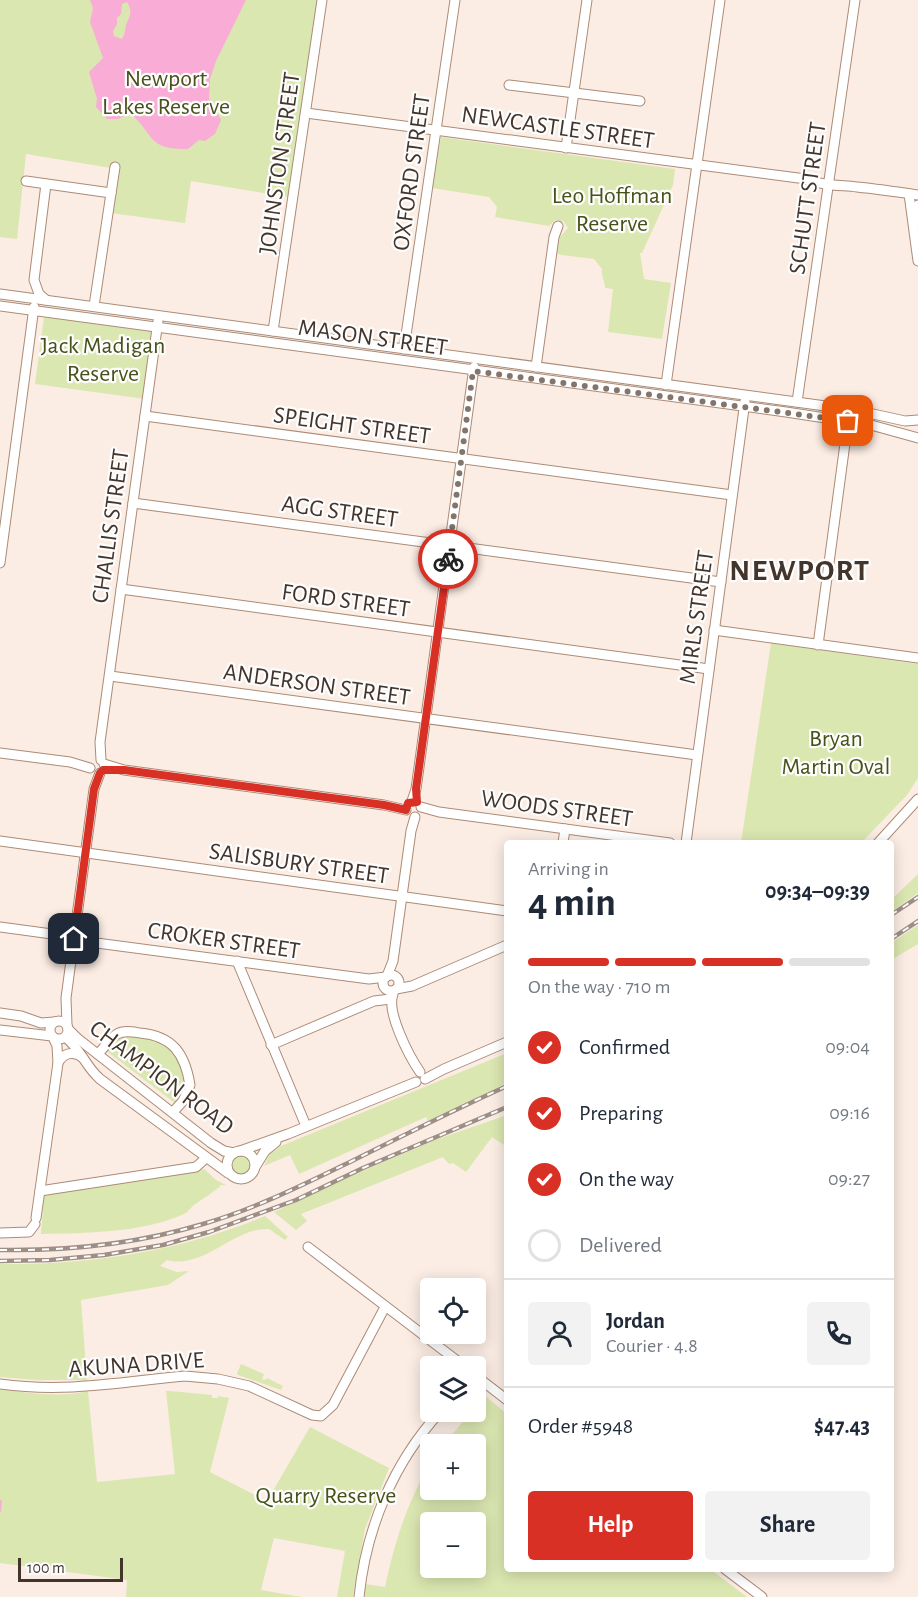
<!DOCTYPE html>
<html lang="en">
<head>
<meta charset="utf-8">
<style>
  body { margin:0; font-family:"Alegreya Sans",sans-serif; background:#f2f2f3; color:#1f2937; height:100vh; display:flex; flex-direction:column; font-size:22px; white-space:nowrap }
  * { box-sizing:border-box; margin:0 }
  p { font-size:20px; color:#747a83 }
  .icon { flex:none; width:33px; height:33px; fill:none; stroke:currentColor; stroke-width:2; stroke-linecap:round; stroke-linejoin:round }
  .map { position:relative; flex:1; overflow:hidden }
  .drawer { position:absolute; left:504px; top:840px; width:390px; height:732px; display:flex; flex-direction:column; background:#fff; border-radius:6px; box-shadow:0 3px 15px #0003 }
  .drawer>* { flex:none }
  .fabs { position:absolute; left:420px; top:1278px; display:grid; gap:12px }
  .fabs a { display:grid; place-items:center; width:66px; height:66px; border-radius:6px; background:#fff; box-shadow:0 3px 15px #0003; font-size:30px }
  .scale { position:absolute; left:18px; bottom:15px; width:105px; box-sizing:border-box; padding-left:6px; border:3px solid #43352c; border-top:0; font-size:16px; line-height:21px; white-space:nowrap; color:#43352c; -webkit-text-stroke:4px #fdfdfd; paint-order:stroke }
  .pin { position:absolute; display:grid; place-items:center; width:51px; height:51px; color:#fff; margin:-26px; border-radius:12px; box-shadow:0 3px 9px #0006 }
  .courier { position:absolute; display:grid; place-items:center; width:60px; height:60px; margin:-30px; border:4px solid #d93025; border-radius:50%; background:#fff; color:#222; box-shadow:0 2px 8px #0007 }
  .overview em { font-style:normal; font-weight:700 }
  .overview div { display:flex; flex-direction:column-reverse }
  .overview { display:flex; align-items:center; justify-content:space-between; height:102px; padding:0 24px }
  h1 { font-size:39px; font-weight:700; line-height:45px }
  .bar { display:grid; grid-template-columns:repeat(4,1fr); gap:9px 6px; align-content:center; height:72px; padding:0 24px }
  .bar i { height:8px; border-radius:4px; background:#e0e1e3 }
  .bar .selected { background:#d93025 }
  .bar p { grid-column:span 4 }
  .line { display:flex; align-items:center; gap:15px; padding:0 24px; border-top:2px solid #e0e1e3 }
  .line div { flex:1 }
  .round { display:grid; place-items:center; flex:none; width:63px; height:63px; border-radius:6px; background:#f2f2f3 }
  ol { padding:0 24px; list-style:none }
  li { display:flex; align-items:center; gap:18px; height:66px }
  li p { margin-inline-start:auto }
  li .icon { padding:6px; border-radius:50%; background:#d93025; color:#fff; stroke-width:4 }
  li:last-child { color:#747a83 }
  li i { width:33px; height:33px; border:3px solid #e0e1e3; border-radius:50% }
  .action { display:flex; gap:12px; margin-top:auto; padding:12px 24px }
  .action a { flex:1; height:69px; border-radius:6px; background:#d93025; color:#fff; font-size:24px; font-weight:700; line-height:69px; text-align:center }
  .action a+a { background:#f2f2f3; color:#1f2937 }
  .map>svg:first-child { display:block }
  .green { fill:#dbe7b1; fill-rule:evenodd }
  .water { fill:#f9acd6; fill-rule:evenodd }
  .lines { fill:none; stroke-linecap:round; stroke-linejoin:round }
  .stream { stroke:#f9acd6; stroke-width:2 }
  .minor-casing { stroke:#ac8b77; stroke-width:11 }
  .minor { stroke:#fff; stroke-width:9 }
  .rail-casing { stroke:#9d8f86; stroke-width:4.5 }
  .rail { stroke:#fdfdfd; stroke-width:2; stroke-dasharray:7; stroke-linecap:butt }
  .done { stroke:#83756c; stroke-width:6; stroke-dasharray:0 10.8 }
  .route { stroke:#d93025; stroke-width:8 }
  .labels { text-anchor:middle; stroke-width:4.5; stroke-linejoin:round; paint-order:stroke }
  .park-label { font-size:24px; fill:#475118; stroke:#fdfdfd }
  .street-label { font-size:24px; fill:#43352c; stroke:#fdfdfd }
  .district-label { font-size:30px; font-weight:bold; letter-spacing:1.5px; fill:#43352c; stroke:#fdfdfd }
</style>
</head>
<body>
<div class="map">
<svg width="918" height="1597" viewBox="0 0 918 1597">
  <rect width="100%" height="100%" fill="#fbede4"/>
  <g class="green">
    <polygon points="0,0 317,0 288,197 191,181 185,223 111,213 117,169 26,154 17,239 0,237"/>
    <path d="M 441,137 L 675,169 L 673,185 L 642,253 L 640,253 L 644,279 L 671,283 L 662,339 L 608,332 L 613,289 L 605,288 C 605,281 601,276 602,269 L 594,259 L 561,255 L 556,253 L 560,237 L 568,228 L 563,221 L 555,220 L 549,226 L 495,217 L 497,207 L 489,197 L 432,188 Z"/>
    <polygon points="44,317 155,332 145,399 35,384"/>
    <polygon points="771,643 918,664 918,778 907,795 861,843 741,843"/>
    <polygon points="918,874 918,893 891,912 891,900"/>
    <polygon points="918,925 918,944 891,960 891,943"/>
    <polygon points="120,1034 155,1037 172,1047 186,1078 186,1087 175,1103 105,1050"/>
    <polygon points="507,1053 507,1083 428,1121 426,1117 299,1174 290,1155 264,1166 270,1154 281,1146"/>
    <polygon points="507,1115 507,1147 492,1137 466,1172 453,1163 449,1164 443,1157 301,1214 307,1221 296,1230 274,1212 346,1178 435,1140"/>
    <circle cx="240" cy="1165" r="11"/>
    <path d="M 204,1169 L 216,1180 L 226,1185 L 219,1185 L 221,1186 C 212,1193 202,1199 194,1205 C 190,1208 188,1212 184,1214 C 143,1233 85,1233 41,1234 L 44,1194 Z"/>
    <path d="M 265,1216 L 288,1237 L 285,1240 L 269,1229 C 232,1228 204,1270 167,1260 L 160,1266 L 177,1272 L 189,1271 L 168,1285 L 81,1300 L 87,1381 L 78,1380 L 37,1380 L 0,1377 L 0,1264 C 90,1265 181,1251 265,1216 Z"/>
    <polygon points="241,1364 264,1374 262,1379 265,1380 267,1378 283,1386 281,1390 238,1375 237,1373"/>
    <path d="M 0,1389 C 29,1393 60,1398 88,1391 L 97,1482 L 175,1474 L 166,1391 L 171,1391 L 212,1395 L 212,1398 L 218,1398 L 218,1396 L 229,1398 L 210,1472 L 267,1501 L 310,1427 L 389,1468 L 365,1529 L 353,1597 L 337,1597 L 345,1551 L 274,1538 L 261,1590 L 302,1597 L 126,1597 L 127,1580 L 0,1563 Z"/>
    <path d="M 485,1396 L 507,1414 L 507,1569 L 710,1569 L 747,1597 L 365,1597 L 365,1584 L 385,1587 C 395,1541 406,1505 430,1464 L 430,1490 L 476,1490 L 476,1444 L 444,1444 L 471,1412 L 476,1412 L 476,1406 ZM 430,1522 L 476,1522 L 476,1568 L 430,1568 Z"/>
  </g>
  <path class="water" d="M 90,0 L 246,0 L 216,61 L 210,79 L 209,98 L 221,120 L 215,134 L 205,141 L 199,140 L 188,149 C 146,150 155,134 130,113 L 118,119 L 107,119 L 96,107 L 97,99 L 89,72 L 103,58 L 90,22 L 93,8 ZM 127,2 C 133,12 130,15 126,25 C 125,30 125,34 122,39 L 114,36 L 113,31 L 117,24 L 117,18 L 121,14 L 122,4 Z"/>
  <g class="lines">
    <polyline class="stream" points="0,1511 1,1501"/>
    <defs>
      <g id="minor">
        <polyline points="509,85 640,101"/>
        <path d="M 306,113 L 806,179 C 824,186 839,185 857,187 C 877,189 898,192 918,195"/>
        <polyline points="566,148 587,0"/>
        <polyline points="26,181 111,193"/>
        <polyline points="909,194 918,261"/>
        <polyline points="915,222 918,205"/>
        <polyline points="0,294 855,410 905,421 918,420"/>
        <polyline points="46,300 39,294 34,280 46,184"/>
        <polyline points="0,306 786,412 871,425 918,438"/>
        <polyline points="94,306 115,167"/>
        <polyline points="273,331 322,0"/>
        <polyline points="404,349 455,0"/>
        <polyline points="536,367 554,237 558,226"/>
        <polyline points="666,385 720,0"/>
        <polyline points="797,402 855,0"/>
        <polyline points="145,416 732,495"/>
        <polyline points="133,503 721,582"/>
        <polyline points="0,563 34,307"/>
        <polyline points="121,589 709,669"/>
        <polyline points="714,630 918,658"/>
        <polyline points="818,645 848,421"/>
        <polyline points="110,676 697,755"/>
        <polyline points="0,753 70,762 90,768"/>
        <polyline points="101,760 100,742 158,321"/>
        <polyline points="104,764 124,770 384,805 406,810"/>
        <polyline points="412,801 416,789 474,367"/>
        <polyline points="421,807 439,812 670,843"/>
        <polyline points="0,841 507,911"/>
        <polyline points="563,843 565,829"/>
        <polyline points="686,843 745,401"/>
        <polyline points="878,843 918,799"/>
        <polyline points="0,927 74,937"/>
        <polyline points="74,940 369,979 386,977"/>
        <polyline points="237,961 306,1126"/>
        <circle cx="391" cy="983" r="8"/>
        <polyline points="387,976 393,961 411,831 415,817"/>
        <polyline points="396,989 412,986 507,945"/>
        <path d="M 393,994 C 386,1012 409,1056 420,1072"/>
        <polyline points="0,1013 21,1016 41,1023 54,1022"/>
        <circle cx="59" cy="1030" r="9"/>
        <polyline points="67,1025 66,998 94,789 100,773"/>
        <polyline points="68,1029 77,1038 211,1143 224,1151 234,1153"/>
        <polyline points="0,1030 52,1036"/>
        <path d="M 65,1037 C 81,1049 85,1066 100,1079 L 228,1173"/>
        <polyline points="271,1045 374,1001 391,999"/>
        <path d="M 98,1054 C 104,1048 110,1038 117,1034 C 124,1030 133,1032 140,1033 C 173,1036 185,1054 190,1085 L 183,1101 L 173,1112"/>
        <path d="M 58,1063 C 63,1053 74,1050 83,1058"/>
        <polyline points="425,1079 444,1069 507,1042"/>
        <circle cx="241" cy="1165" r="14"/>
        <polyline points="240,1151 288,1134 416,1082"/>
        <polyline points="255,1167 265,1151 276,1142"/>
        <polyline points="40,1191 196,1167 206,1158"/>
        <polyline points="36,1218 58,1063 57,1046 53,1037"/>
        <polyline points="0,1233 29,1232 35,1224"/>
        <polyline points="308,1247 464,1366"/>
        <polyline points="476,1376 507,1400"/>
        <path d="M 0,1384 C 66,1393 120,1382 185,1376 L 218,1379 L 249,1386 L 312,1415 L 321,1416 L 333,1405 L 385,1307"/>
        <polyline points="725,1569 762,1597"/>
        <path d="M 359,1597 C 366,1529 393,1463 440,1412"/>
      </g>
    </defs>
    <use href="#minor" class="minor-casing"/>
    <use href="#minor" class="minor"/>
    <defs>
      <g id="rail">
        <polyline points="891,915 918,897"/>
        <polyline points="891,939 918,921"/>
        <path d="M 0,1250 C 69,1251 137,1244 203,1224 C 255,1209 302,1185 350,1162 C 402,1136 454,1110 507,1086"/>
        <polyline points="0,1261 50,1260 104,1255 163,1245 209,1232 296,1200 363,1168 507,1107"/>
      </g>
    </defs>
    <use href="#rail" class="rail-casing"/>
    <use href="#rail" class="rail"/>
  </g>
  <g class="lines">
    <polyline class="done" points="448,559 473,371 848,421"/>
    <polyline class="route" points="74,939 94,789 100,773 103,770 124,770 384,805 406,810 408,803 417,802 416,789 448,559"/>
  </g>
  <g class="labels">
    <g class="park-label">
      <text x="166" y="86">Newport<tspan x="166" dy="28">Lakes Reserve</tspan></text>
      <text x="612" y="203">Leo Hoffman<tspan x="612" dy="28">Reserve</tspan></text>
      <text x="103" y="353">Jack Madigan<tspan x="103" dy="28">Reserve</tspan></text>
      <text x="836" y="746">Bryan<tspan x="836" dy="28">Martin Oval</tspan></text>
      <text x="326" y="1503">Quarry Reserve</text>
    </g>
    <g class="street-label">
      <text transform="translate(558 127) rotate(8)" y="8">NEWCASTLE STREET</text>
      <text transform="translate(279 163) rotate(-82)" y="8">JOHNSTON STREET</text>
      <text transform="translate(411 172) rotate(-82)" y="8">OXFORD STREET</text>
      <text transform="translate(807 198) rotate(-82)" y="8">SCHUTT STREET</text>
      <text transform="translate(373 337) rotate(8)" y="8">MASON STREET</text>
      <text transform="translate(352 425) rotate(8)" y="8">SPEIGHT STREET</text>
      <text transform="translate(340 511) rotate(8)" y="8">AGG STREET</text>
      <text transform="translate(110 526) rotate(-82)" y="8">CHALLIS STREET</text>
      <text transform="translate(346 600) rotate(8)" y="8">FORD STREET</text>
      <text transform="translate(696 617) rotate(-82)" y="8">MIRLS STREET</text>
      <text transform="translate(317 684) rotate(8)" y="8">ANDERSON STREET</text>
      <text transform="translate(557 808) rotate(8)" y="8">WOODS STREET</text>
      <text transform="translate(299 863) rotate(8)" y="8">SALISBURY STREET</text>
      <text transform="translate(224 940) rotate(8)" y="8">CROKER STREET</text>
      <text transform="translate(162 1077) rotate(37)" y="8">CHAMPION ROAD</text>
      <text transform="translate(136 1364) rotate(-4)" y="8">AKUNA DRIVE</text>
    </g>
    <g class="district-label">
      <text x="800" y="580">NEWPORT</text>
    </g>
  </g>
</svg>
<div class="fabs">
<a><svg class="icon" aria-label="locate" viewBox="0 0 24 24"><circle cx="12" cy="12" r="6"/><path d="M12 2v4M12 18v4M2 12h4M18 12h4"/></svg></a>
<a><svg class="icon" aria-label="layers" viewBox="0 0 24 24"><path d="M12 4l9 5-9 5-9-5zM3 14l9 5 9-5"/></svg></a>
<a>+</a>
<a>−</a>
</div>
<div class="scale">100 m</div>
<div class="pin" style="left:848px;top:421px;background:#ea580c"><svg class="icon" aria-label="bag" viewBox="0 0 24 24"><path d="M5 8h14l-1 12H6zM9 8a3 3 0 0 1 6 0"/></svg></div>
<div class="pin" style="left:74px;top:939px;background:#1f2937"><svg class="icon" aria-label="home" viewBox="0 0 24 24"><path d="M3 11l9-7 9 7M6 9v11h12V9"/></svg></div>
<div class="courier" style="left:448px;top:559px"><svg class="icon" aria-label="bike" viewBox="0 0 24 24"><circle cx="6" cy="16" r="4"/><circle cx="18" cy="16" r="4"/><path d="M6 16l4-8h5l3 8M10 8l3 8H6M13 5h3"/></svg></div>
<section class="drawer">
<div class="overview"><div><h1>4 min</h1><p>Arriving in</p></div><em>09:34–09:39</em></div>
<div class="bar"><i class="selected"></i><i class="selected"></i><i class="selected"></i><i></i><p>On the way · 710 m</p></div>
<ol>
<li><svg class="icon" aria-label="check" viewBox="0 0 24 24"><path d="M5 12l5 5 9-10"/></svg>Confirmed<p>09:04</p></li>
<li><svg class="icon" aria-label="check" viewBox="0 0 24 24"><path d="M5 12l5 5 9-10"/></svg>Preparing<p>09:16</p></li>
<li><svg class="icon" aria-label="check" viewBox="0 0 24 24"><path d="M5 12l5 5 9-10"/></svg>On the way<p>09:27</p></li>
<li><i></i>Delivered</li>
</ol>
<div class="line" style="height:108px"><a class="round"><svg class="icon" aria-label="person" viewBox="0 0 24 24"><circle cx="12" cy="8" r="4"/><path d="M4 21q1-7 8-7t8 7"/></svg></a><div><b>Jordan</b><p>Courier · 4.8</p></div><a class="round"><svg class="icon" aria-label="phone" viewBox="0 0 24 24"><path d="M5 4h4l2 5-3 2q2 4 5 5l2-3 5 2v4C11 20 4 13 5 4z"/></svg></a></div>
<div class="line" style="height:78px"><div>Order #5948</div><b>$47.43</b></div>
<div class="action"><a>Help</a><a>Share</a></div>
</section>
</div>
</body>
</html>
